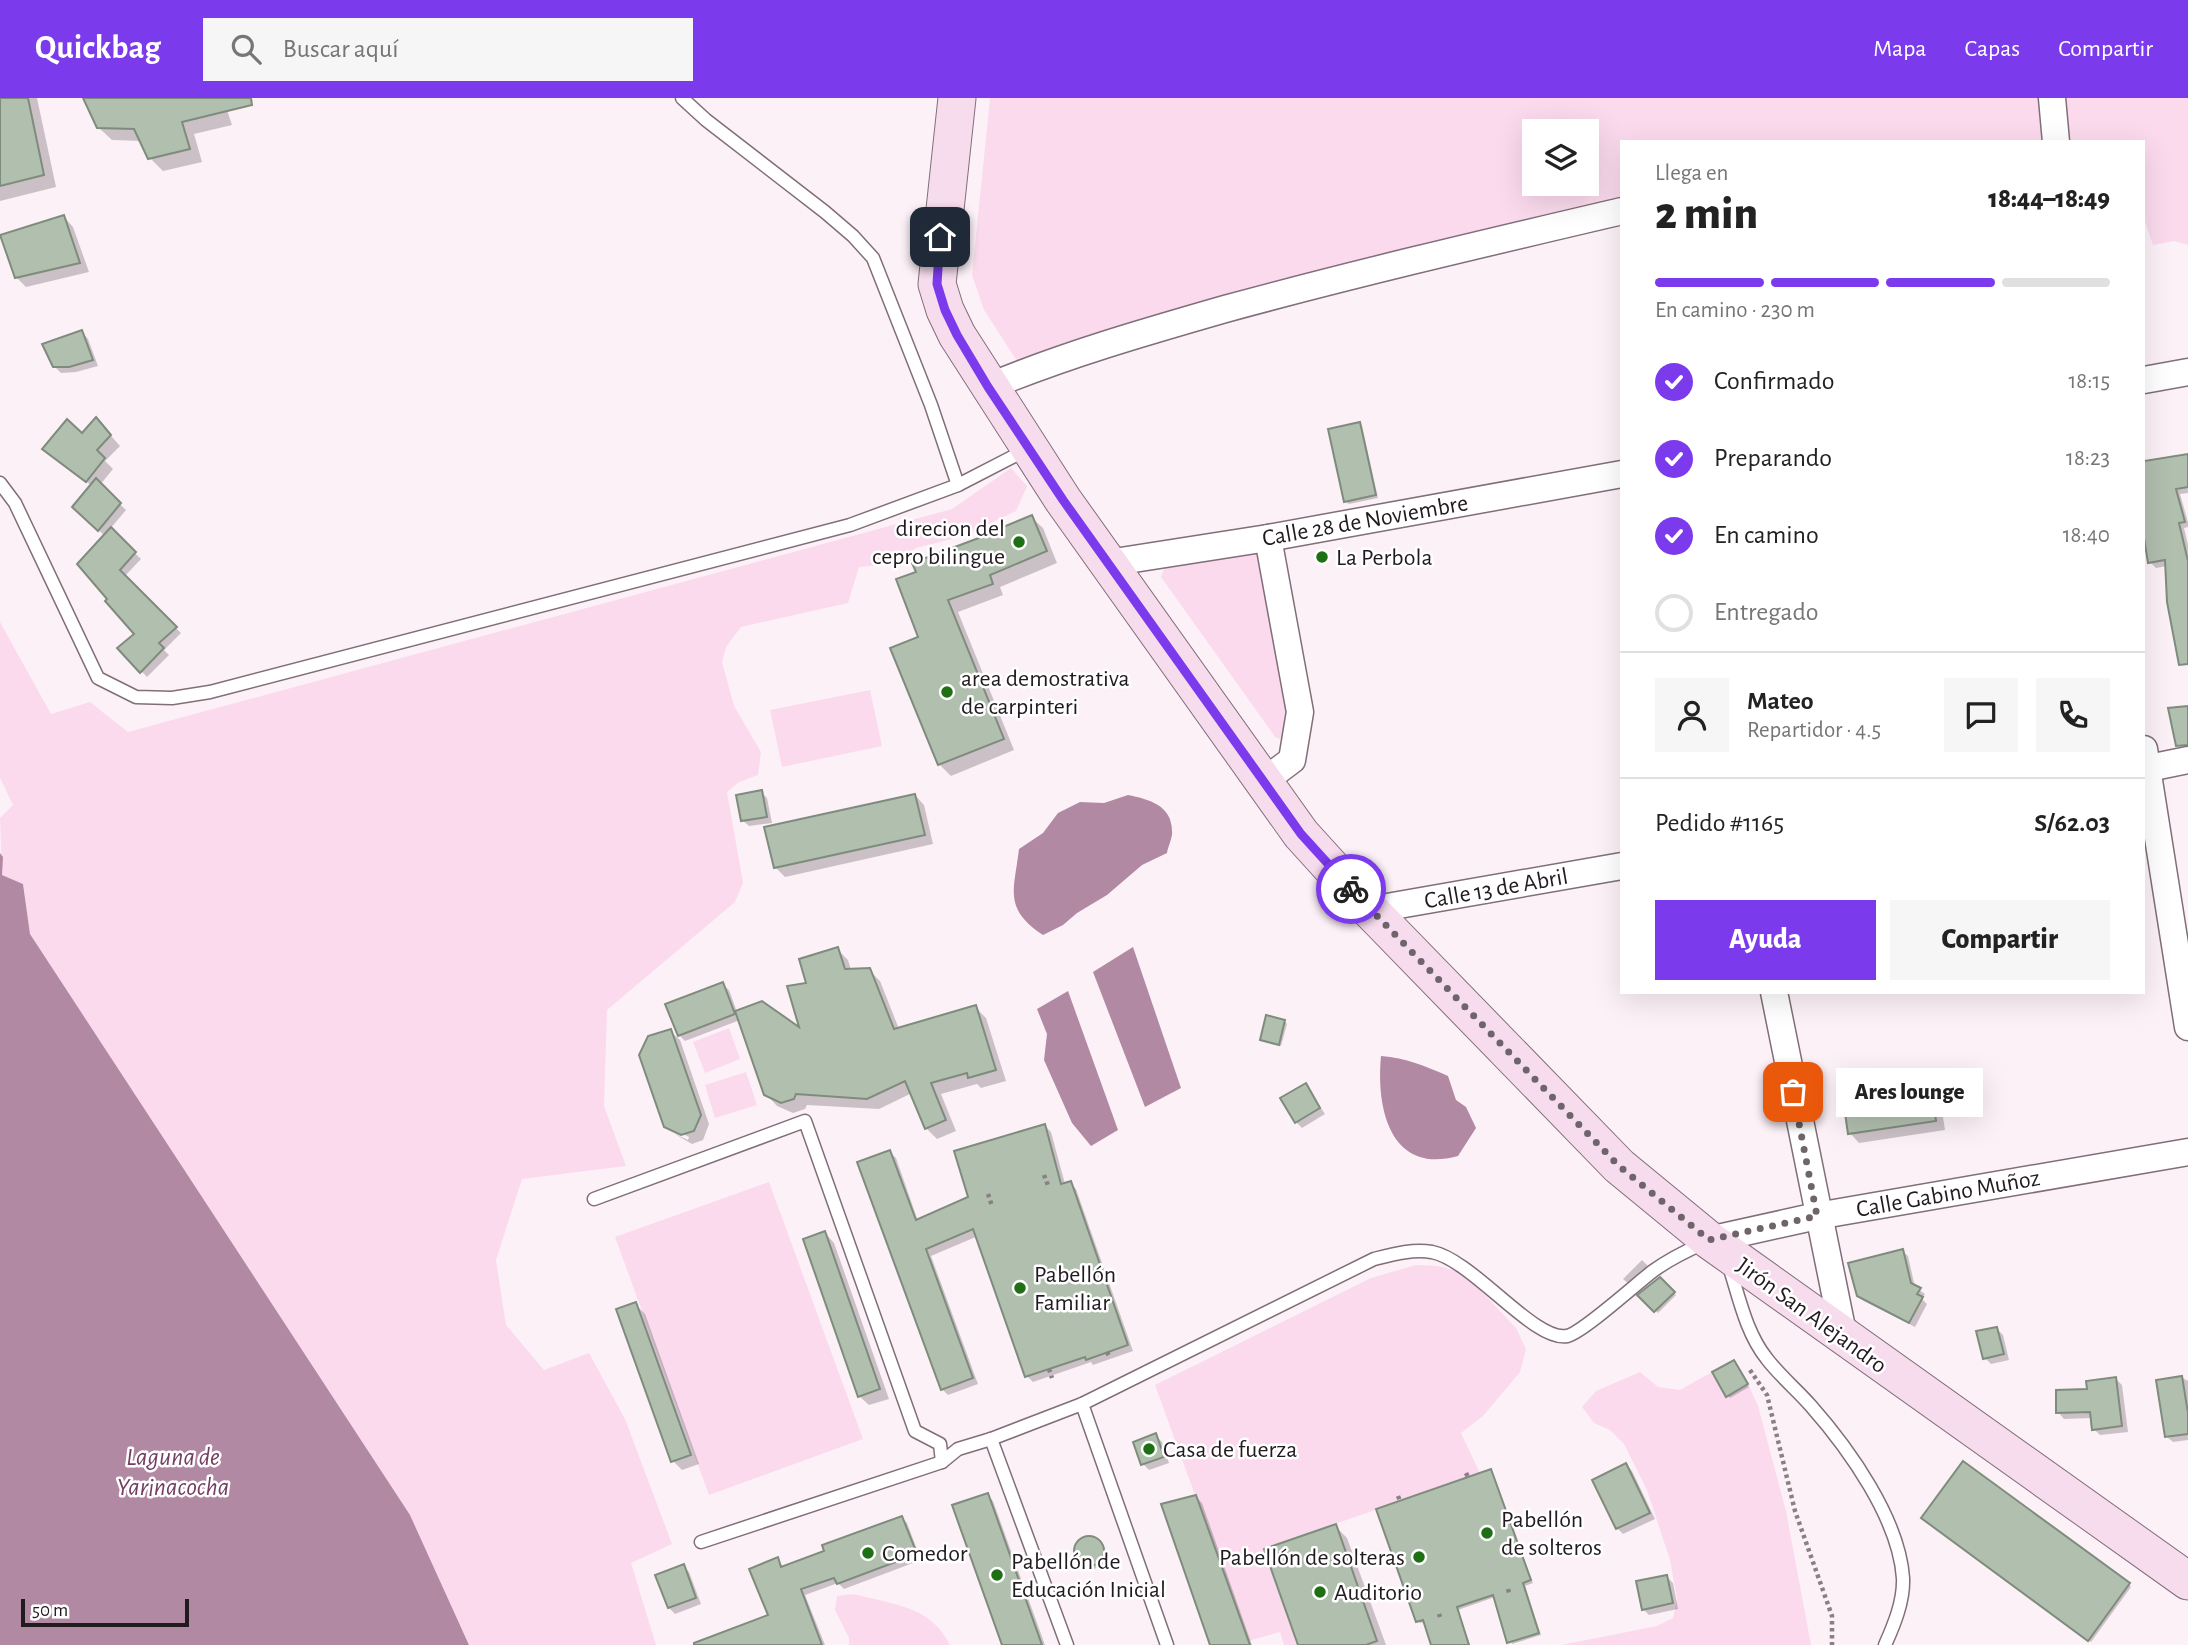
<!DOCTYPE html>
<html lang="es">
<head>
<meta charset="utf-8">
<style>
  body { margin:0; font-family:"Alegreya Sans",sans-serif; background:#f6f6f6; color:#222; height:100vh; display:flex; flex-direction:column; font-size:26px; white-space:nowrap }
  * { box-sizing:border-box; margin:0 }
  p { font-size:23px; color:#767676 }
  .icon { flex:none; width:38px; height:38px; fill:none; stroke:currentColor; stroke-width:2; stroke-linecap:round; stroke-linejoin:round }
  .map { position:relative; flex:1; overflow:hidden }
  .sheet { position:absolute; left:1620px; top:42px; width:525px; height:854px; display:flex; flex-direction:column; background:#fff; border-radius:0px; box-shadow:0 7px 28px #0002 }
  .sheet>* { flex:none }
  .fabs { position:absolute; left:1522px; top:21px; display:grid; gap:14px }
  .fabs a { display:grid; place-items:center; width:77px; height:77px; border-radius:0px; background:#fff; box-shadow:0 7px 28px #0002; font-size:35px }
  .scale { position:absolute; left:21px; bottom:18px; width:168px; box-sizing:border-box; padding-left:7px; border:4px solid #211a1f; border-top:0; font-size:19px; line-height:24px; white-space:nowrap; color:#211a1f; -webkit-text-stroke:5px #fff; paint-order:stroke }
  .pin { position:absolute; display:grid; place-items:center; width:60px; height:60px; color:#fff; margin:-30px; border-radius:14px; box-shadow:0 4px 10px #0006 }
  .courier { position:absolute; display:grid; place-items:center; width:70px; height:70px; margin:-35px; border:5px solid #7c3aed; border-radius:50%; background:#fff; color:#222; box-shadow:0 2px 9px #0007 }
  .bubble { position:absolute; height:49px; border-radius:0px; background:#fff; box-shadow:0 7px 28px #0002; font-size:23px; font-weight:800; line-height:49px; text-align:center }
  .overview em { font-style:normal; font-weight:800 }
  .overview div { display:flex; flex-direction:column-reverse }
  .overview { display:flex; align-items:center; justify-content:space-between; height:119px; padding:0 35px }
  h1 { font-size:46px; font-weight:800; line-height:52px }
  .bar { display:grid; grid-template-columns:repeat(4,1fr); gap:10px 7px; align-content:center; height:84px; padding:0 35px }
  .bar i { height:9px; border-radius:5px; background:#e0e0e0 }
  .bar .selected { background:#7c3aed }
  .bar p { grid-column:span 4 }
  .line { display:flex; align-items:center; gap:18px; padding:0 35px; border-top:2px solid #e0e0e0 }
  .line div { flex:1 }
  .round { display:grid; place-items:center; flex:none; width:74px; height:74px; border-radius:0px; background:#f6f6f6 }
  ol { padding:0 35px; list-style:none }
  li { display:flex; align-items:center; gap:21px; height:77px }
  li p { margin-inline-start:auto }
  li .icon { padding:7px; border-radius:50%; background:#7c3aed; color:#fff; stroke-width:4 }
  li:last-child { color:#767676 }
  li i { width:38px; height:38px; border:4px solid #e0e0e0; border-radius:50% }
  .primary-button { display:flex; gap:14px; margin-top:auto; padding:14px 35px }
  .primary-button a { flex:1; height:80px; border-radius:0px; background:#7c3aed; color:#fff; font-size:28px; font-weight:800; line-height:80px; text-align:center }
  .primary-button a+a { background:#f6f6f6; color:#222 }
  header { display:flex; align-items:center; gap:42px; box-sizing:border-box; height:98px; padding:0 35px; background:#7c3aed; color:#fff }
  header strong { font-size:33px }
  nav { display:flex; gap:38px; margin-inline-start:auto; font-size:24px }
  .search { width:490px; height:63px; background:#f6f6f6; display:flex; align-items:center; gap:18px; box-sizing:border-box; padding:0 24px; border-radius:0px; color:#767676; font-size:26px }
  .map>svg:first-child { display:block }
  .green { fill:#fbdaee; fill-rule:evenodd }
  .water { fill:#b189a2 }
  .shadow { fill:#0003 }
  .building { fill:#b1bfaf; stroke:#7f8c7d; stroke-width:2 }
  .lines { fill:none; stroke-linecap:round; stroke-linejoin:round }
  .lane-casing { stroke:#806e79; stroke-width:15 }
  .street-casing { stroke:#806e79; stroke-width:29 }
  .secondary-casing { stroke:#806e79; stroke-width:39 }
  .path { stroke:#898086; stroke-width:4.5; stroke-dasharray:3.5 3.5; stroke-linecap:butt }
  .lane { stroke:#fff; stroke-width:12 }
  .street { stroke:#fff; stroke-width:26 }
  .secondary { stroke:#f6dced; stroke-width:37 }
  .done { stroke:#6e656b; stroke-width:7; stroke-dasharray:0 12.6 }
  .route { stroke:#7c3aed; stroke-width:9 }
  .poi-dot { fill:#1f6f15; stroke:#fff; stroke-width:2.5 }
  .labels { text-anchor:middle; stroke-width:5; stroke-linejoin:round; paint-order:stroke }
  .street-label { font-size:24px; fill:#211a1f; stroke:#fff }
  .poi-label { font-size:24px; fill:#211a1f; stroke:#fff; text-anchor:start }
  .water-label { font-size:26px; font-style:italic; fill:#743e62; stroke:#fff }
</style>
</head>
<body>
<header>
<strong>Quickbag</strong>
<div class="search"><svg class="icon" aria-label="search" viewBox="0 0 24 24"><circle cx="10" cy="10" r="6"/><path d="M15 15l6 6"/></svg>Buscar aquí</div>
<nav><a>Mapa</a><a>Capas</a><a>Compartir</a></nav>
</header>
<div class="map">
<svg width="2188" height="1547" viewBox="0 0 2188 1547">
  <rect width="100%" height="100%" fill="#fdf1f8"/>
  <g class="green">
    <path d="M 990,0 L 2188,0 L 2188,147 L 2174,143 L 2153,147 L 2144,121 L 2144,44 L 1622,44 L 1622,101 L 1160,217 L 1017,263 L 984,212 L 972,177 ZM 1535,33 L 1587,33 L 1587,86 L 1535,86 Z"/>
    <polygon points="1011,370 1027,388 1016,413 963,438 916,450 894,466 859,469 848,505 741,529 726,549 722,564 734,608 761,654 758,677 739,684 727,694 743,785 735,804 607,912 604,1008 626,1068 522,1081 496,1162 506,1227 544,1272 589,1255 625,1321 672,1446 631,1465 656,1547 469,1547 410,1417 30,836 23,786 2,777 0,720 13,707 0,680 0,524 51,616 90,604 128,634 952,411"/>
    <polygon points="1255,455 1259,458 1291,606 1286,635 1281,641 1276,640 1161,479 1165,468"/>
    <polygon points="870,592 882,648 782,669 770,612"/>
    <polygon points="729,930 740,961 705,975 693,944"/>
    <polygon points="746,974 757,1007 715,1020 705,987"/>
    <polygon points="769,1084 863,1341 709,1397 615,1139"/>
    <polygon points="1416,1167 1438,1168 1464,1175 1516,1230 1526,1251 1520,1274 1483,1318 1461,1335 1480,1375 1264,1451 1298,1547 1284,1547 1280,1534 1248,1543 1155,1287 1371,1180"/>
    <polygon points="1640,1274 1658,1289 1680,1292 1712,1274 1727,1298 1748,1286 1758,1308 1786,1413 1811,1547 1561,1547 1657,1528 1673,1520 1677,1501 1670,1462 1647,1392 1624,1346 1610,1332 1594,1325 1582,1309 1596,1293"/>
    <path d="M 854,1496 C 894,1507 930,1507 950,1547 L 849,1547 L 849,1540 L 835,1512 L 837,1498 Z"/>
  </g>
  <g class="water">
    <path d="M 1128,697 C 1148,701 1172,707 1172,733 C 1173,739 1168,748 1167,755 L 1142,767 L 1107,797 L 1077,815 L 1063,827 L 1043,837 C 1003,810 1014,793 1019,751 L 1043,735 L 1058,715 L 1080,704 L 1104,705 Z"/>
    <polygon points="0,755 3,759 2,777 23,786 30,836 410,1417 469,1547 0,1547"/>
    <polygon points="1133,849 1181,990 1145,1009 1093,874"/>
    <polygon points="1068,893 1118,1032 1091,1048 1072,1025 1044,962 1047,936 1037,911"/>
    <path d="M 1381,958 C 1406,960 1425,968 1448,978 L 1456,1002 L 1466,1009 L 1476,1030 L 1458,1058 C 1390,1077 1376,1010 1381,958 Z"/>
  </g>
  <g class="shadow">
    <polygon points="0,0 37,0 56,89 0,103"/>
    <polygon points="85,0 223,0 232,27 194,36 202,64 163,73 150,60 142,43 112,42 98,29"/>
    <polygon points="64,119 73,129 89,174 26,189 16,179"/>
    <polygon points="82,234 88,241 98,268 76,274 61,275 54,268"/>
    <polygon points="1359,326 1362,328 1378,400 1349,406 1346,404 1330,332"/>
    <polygon points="105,331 120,348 105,363 113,371 100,387 126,412 110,431 141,461 124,479 181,535 164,552 169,557 147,579 119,550 137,536 105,438 74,409 92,388 45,351 82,337"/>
    <polygon points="2186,358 2188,395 2180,396 2188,424 2188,429 2184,430 2188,447 2188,564 2167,468 2156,470 2150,464 2144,434 2144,365"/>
    <polygon points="1031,419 1043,430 1057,465 1000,489 1003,497 958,514 1014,652 951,678 939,666 892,551 920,540 918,475"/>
    <polygon points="761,694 767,700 772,725 749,728 742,722"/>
    <polygon points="915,697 924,707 933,746 785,779 775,769"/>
    <polygon points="837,851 848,862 851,872 869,872 880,883 899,931 975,909 986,920 1006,983 981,990 977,986 941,996 956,1033 937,1041 926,1030 912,995 879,1011 807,1007 805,1011 793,1015 777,1008 766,996 740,922 685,943 679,937 722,886 729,892 737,914 802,933 808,886"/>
    <polygon points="1285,923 1287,926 1281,948 1262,942"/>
    <polygon points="670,933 680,942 709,1026 703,1042 692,1046 673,1035 688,1042 689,1039 671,1030 671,1033 666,1028"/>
    <polygon points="1305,987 1325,1016 1302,1030 1296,1024"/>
    <polygon points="1930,990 1940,1000 1945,1032 1859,1045 1850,1035"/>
    <polygon points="1045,1028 1051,1034 1065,1086 1070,1085 1076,1091 1133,1253 1093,1267 1091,1264 1033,1284 1027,1278 978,1138 931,1158 978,1286 948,1297 942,1291 890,1054 896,1060 918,1123 970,1100"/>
    <polygon points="825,1135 834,1145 889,1301 869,1307 859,1298"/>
    <polygon points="1902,1153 1908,1158 1915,1189 1925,1196 1922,1201 1927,1206 1915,1229 1864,1203 1858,1197"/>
    <polygon points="1642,1162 1649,1169 1629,1186 1623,1181"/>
    <polygon points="1660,1181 1676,1197 1658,1215 1640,1197"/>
    <polygon points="635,1206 645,1216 699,1366 682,1372 673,1363"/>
    <polygon points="1997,1231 2003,1237 2009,1262 1991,1266 1985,1260"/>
    <polygon points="1738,1270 1749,1289 1730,1300 1728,1298"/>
    <polygon points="2181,1279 2188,1283 2188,1342 2173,1344 2167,1339"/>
    <polygon points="2116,1281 2122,1287 2128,1334 2100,1337 2094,1331 2092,1320 2064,1321 2058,1314 2089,1292"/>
    <polygon points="1155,1337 1162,1344 1169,1365 1149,1372 1143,1366"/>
    <polygon points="1626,1367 1632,1373 1655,1421 1623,1436 1617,1430"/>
    <polygon points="1491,1373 1533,1485 1525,1488 1541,1537 1512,1546 1495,1499 1458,1512 1470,1547 1432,1547 1425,1524 1420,1525 1418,1523"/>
    <polygon points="987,1397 993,1403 1045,1547 1004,1547"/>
    <polygon points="1196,1399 1202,1405 1252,1547 1211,1547"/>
    <polygon points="902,1420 907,1425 921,1462 844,1491 838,1485 805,1497 825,1547 701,1547 771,1518 777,1461 784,1470 827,1454"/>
    <polygon points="1925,1422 2129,1486 2131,1489 2091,1544"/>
    <polygon points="1335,1428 1347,1440 1386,1547 1300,1547"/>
    <polygon points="1090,1439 1104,1447 1106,1459 1103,1467 1094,1471 1082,1465 1075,1452 1079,1442"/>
    <polygon points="683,1468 689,1474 701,1506 675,1516 669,1510"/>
    <polygon points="1667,1479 1673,1485 1678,1511 1649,1517 1643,1511"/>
  </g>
  <g class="building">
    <polygon points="0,0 28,0 44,77 0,88"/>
    <polygon points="83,0 251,0 252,7 182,24 190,51 148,61 134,31 97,30"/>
    <polygon points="64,117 80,165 15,180 0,137"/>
    <polygon points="82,232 93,262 69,269 53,269 42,246"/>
    <polygon points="96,319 111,337 97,352 105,360 86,384 42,351 67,321 82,335"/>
    <polygon points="1360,324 1376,397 1344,404 1328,331"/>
    <polygon points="2188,356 2188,389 2176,391 2185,424 2179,425 2188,463 2188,566 2179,567 2167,504 2165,462 2148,465 2144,440 2144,363"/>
    <polygon points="96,380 121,405 98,433 72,409"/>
    <polygon points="1032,417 1047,453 990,477 993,486 948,502 1004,641 938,667 890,550 918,539 896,481 916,474 912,465 992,435 991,434"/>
    <polygon points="111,429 136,454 120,472 177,529 159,545 164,550 140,575 117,550 134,536 105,503 107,501 77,466"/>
    <polygon points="2188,608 2188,647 2176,648 2168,610"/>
    <polygon points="762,692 767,719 741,723 736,697"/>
    <polygon points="915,696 925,737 774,770 764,729"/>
    <polygon points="838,849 845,871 870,870 894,931 976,907 996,972 968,980 967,975 931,985 946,1022 925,1031 905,983 867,1001 796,996 794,1001 781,1005 764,997 735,913 762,903 799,929 787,888 806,885 799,861"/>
    <polygon points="723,884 735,916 678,938 665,906"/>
    <polygon points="1266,917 1285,922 1279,947 1260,942"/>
    <polygon points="671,931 701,1017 694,1033 681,1037 664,1029 639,957 648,938"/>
    <polygon points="1306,985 1320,1010 1295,1025 1280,1000"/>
    <polygon points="1931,988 1936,1023 1848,1036 1843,1001"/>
    <polygon points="1045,1026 1061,1086 1071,1083 1128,1247 1086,1262 1085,1259 1025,1279 973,1131 926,1151 973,1280 941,1292 857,1064 890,1052 916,1122 968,1099 954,1053"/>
    <polygon points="825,1133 880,1291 858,1299 803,1141"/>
    <polygon points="1903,1151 1911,1185 1921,1190 1917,1196 1923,1199 1909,1225 1857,1198 1848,1165"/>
    <polygon points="1660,1179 1675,1194 1654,1214 1637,1197"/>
    <polygon points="636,1204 691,1357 671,1364 616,1211"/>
    <polygon points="1997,1229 2004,1256 1983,1261 1976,1233"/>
    <polygon points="1734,1262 1748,1286 1726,1299 1712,1274"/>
    <polygon points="2182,1278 2188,1315 2188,1336 2165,1339 2156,1282"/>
    <polygon points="2116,1279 2122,1328 2092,1332 2090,1314 2056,1315 2056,1292 2087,1291 2086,1283"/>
    <polygon points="1156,1335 1164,1359 1141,1367 1133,1344"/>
    <polygon points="1963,1363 2130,1485 2088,1543 1921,1420"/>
    <polygon points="1626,1365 1650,1415 1616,1431 1592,1382"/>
    <polygon points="1491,1371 1531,1482 1523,1485 1539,1535 1507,1545 1493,1497 1457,1509 1469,1547 1431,1547 1423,1522 1416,1524 1376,1411"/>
    <polygon points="988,1395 1042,1547 1002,1547 952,1407"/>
    <polygon points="1196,1397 1250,1547 1210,1547 1161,1406"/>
    <polygon points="902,1418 917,1456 837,1486 834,1480 801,1491 822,1547 694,1547 694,1545 768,1517 749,1471 778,1459 781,1469 824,1453 822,1447"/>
    <polygon points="1336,1426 1377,1543 1366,1547 1298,1547 1264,1451"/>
    <circle cx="1089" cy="1453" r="15"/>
    <polygon points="684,1466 696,1500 668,1510 655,1477"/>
    <polygon points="1667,1477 1673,1505 1642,1512 1636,1483"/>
  </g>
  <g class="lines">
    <defs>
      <g id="lane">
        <polyline points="682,0 706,22 825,114 853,138 873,160 931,307 958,387"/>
        <polyline points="0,385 15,405 98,580 136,599 172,600 210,594 850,427 958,387 1026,352"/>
        <polyline points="594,1101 805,1023 915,1333 940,1346 942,1364"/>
        <path d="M 1729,1168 C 1739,1199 1746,1235 1767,1261 C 1780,1278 1797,1292 1811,1308 C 1849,1351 1899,1421 1903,1480 C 1904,1503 1894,1527 1885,1547"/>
        <polyline points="1082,1306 1167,1547"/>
        <polyline points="991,1341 1067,1547"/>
        <path d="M 701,1444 L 942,1364 L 958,1351 L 991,1341 L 1082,1306 L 1374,1161 C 1394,1156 1412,1151 1432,1154 C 1473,1162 1534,1244 1567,1238 C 1582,1235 1636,1186 1653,1173 C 1668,1162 1686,1153 1704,1145"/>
      </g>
      <g id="street">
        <polyline points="2052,0 2056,44"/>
        <polyline points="2144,282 2188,274"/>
        <path d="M 988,289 C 1065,257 1145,234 1225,211 C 1357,175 1490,144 1622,113"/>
        <polyline points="1108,465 1268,440 1622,376"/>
        <polyline points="2144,651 2188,929"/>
        <polyline points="2144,671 2188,662"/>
        <polyline points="1264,683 1292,662 1300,614 1268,440"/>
        <polyline points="1370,812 1622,768"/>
        <polyline points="1774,894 1844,1240"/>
        <polyline points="1709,1142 1817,1118 2188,1054"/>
      </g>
      <polyline id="secondary" points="957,0 937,186 945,212 957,237 1063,402 1301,736 1370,812 1619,1068 1709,1142 2188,1483"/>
    </defs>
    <use href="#lane" class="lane-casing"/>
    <use href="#street" class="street-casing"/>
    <use href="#secondary" class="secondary-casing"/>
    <g class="path">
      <polyline points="1044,1077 1049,1090"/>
      <polyline points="988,1096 992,1108"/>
      <polyline points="1107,1254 1110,1260"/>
      <polyline points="1049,1271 1052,1280"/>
      <polyline points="1750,1272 1767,1297 1795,1413 1832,1518 1832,1547"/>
      <polyline points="1466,1375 1468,1379"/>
      <polyline points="1398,1398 1400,1403"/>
      <polyline points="1508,1491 1509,1495"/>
      <polyline points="1439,1516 1440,1519"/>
    </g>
    <use href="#lane" class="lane"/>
    <use href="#street" class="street"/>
    <use href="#secondary" class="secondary"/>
  </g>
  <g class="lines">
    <polyline class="done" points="1351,791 1619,1068 1709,1142 1817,1118 1793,994"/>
    <polyline class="route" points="940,139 937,186 945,212 957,237 988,289 1063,402 1301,736 1351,791"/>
  </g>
  <g class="poi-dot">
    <circle cx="1019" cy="444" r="7"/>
    <circle cx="1322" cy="459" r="7"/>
    <circle cx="947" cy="594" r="7"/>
    <circle cx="1020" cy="1190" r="7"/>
    <circle cx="1149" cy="1351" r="7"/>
    <circle cx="1487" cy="1435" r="7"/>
    <circle cx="868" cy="1455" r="7"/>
    <circle cx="1419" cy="1459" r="7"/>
    <circle cx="997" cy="1477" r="7"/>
    <circle cx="1320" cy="1494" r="7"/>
  </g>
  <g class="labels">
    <g class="street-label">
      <text transform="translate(1365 422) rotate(-10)" y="8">Calle 28 de Noviembre</text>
      <text transform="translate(1496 790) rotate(-10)" y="8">Calle 13 de Abril</text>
      <text transform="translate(1948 1095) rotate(-10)" y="8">Calle Gabino Muñoz</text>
      <text transform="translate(1812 1217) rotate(36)" y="8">Jirón San Alejandro</text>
    </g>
    <g class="poi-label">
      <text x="1005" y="438" text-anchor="end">direcion del<tspan x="1005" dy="28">cepro bilingue</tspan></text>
      <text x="1336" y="467">La Perbola</text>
      <text x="961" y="588">area demostrativa<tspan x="961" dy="28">de carpinteri</tspan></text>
      <text x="1034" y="1184">Pabellón<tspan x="1034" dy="28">Familiar</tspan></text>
      <text x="1163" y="1359">Casa de fuerza</text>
      <text x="1501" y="1429">Pabellón<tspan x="1501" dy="28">de solteros</tspan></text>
      <text x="882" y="1463">Comedor</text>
      <text x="1405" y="1467" text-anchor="end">Pabellón de solteras</text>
      <text x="1011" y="1471">Pabellón de<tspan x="1011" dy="28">Educación Inicial</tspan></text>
      <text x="1334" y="1502">Auditorio</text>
    </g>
    <g class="water-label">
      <text x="173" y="1367">Laguna de<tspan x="173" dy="30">Yarinacocha</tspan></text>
    </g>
  </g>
</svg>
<div class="fabs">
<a><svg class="icon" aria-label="layers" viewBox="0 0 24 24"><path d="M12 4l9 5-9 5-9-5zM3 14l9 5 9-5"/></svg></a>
</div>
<div class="scale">50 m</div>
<div class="pin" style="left:1793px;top:994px;background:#ea580c"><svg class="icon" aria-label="bag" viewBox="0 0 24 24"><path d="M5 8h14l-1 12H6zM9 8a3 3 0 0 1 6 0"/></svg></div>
<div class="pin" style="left:940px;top:139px;background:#1f2937"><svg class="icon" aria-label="home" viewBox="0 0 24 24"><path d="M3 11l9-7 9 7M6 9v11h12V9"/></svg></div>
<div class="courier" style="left:1351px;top:791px"><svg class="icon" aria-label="bike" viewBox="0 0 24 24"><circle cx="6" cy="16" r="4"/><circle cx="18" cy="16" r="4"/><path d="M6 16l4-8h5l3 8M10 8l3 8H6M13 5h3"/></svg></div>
<div class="bubble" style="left:1836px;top:970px;width:147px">Ares lounge</div>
<section class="sheet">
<div class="overview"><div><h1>2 min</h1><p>Llega en</p></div><em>18:44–18:49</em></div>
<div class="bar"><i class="selected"></i><i class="selected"></i><i class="selected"></i><i></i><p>En camino · 230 m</p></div>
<ol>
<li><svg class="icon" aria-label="check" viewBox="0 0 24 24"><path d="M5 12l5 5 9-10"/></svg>Confirmado<p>18:15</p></li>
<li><svg class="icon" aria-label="check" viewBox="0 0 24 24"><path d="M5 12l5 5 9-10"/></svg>Preparando<p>18:23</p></li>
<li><svg class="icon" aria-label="check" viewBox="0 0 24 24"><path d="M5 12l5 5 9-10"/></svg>En camino<p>18:40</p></li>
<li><i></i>Entregado</li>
</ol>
<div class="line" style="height:126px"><a class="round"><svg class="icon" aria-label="person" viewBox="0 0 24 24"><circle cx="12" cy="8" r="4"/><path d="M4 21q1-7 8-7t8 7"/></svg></a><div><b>Mateo</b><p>Repartidor · 4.5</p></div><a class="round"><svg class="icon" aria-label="chat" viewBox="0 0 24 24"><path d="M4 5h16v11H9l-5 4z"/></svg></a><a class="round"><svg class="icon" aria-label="phone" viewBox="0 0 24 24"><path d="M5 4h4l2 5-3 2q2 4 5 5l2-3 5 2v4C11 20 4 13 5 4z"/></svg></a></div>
<div class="line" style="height:91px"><div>Pedido #1165</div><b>S/62.03</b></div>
<div class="primary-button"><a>Ayuda</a><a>Compartir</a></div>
</section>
</div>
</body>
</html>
